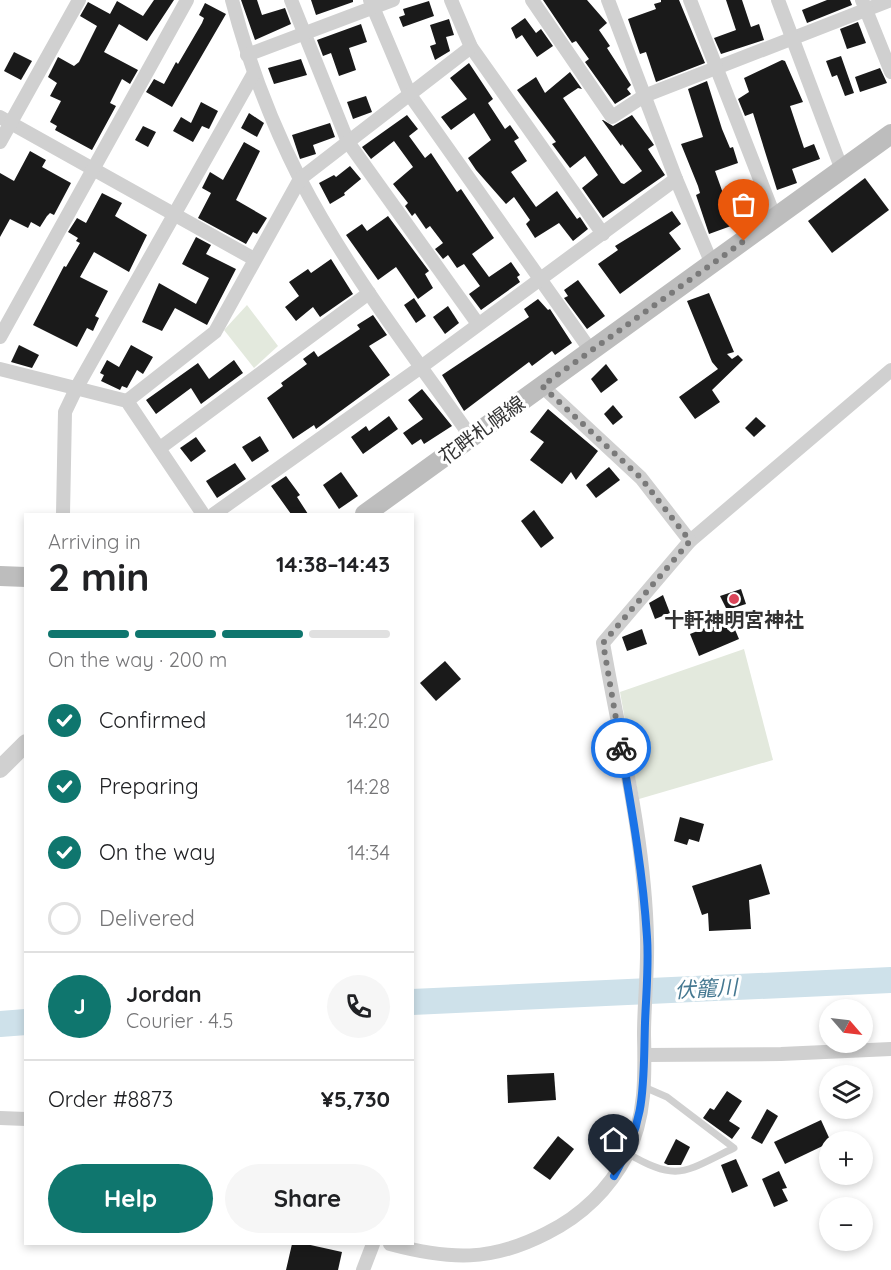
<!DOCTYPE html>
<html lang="en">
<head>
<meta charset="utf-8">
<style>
  body { margin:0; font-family:Quicksand,"Noto Sans JP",sans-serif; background:#f6f6f6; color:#202124; height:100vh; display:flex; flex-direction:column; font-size:22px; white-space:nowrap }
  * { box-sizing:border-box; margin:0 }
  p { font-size:20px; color:#757577 }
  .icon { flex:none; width:33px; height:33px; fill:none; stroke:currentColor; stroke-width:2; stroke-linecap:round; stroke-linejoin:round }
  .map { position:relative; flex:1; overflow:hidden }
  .sheet { position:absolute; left:24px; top:513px; width:390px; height:732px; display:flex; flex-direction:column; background:#fff; border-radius:0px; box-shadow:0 3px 9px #0003 }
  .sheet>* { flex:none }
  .needle { width:39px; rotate:118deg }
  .tools { position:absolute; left:819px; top:999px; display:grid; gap:12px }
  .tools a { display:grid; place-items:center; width:54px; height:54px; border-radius:50%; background:#fff; box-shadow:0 3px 9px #0003; font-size:30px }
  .pin { position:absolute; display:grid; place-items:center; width:51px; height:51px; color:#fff; margin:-62px -26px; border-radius:50% 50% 50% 0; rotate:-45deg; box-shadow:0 0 6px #0007 }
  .pin .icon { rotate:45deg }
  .courier { position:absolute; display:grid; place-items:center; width:60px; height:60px; margin:-30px; border:4px solid #1a73e8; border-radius:50%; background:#fff; color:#222; box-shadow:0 2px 8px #0007 }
  .head em { font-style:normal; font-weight:700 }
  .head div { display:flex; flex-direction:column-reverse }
  .head { display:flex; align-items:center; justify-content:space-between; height:102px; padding:0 24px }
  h1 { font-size:39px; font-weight:700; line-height:45px }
  .bar { display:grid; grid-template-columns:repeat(4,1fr); gap:9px 6px; align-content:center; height:72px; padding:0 24px }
  .bar i { height:8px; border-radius:4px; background:#e0e0e0 }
  .bar .active { background:#0f766e }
  .bar p { grid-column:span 4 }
  .line { display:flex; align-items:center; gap:15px; padding:0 24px; border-top:2px solid #e0e0e0 }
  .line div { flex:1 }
  .round { display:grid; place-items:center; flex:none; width:63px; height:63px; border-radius:32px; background:#f6f6f6 }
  ol { padding:0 24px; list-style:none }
  li { display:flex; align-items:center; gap:18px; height:66px }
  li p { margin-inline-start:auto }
  li .icon { padding:6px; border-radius:50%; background:#0f766e; color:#fff; stroke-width:4 }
  li:last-child { color:#757577 }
  li i { width:33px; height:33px; border:3px solid #e0e0e0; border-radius:50% }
  .primary-button { display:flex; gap:12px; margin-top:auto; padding:12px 24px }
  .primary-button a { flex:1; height:69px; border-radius:36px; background:#0f766e; color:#fff; font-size:24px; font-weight:700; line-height:69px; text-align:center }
  .primary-button a+a { background:#f6f6f6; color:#202124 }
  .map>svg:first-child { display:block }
  .green { fill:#e3e9dd }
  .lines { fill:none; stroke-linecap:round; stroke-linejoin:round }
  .river { stroke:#cee1ea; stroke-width:26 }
  .building { fill:#1a1a1a }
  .service { stroke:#d0d0d0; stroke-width:7 }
  .minor { stroke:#d0d0d0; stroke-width:14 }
  .tertiary { stroke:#d0d0d0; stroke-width:18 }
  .secondary { stroke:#bdbdbd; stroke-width:20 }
  .done { stroke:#7a7a7a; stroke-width:6; stroke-dasharray:0 10.8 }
  .route { stroke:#1a73e8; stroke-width:8 }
  .poi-dot { fill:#da4559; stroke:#fff; stroke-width:2 }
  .labels { text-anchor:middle; stroke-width:6; stroke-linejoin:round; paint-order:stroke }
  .street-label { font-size:20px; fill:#333; stroke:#fff }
  .poi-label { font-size:20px; font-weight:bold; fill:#333; stroke:#fff }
  .water-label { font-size:21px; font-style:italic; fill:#457891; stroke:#fff }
</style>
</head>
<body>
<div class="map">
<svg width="891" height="1270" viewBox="0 0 891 1270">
  <rect width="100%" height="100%" fill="#fff"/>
  <g class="green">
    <polygon points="247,305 278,346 254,368 224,330"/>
    <polygon points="744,649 773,760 639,799 620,692"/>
  </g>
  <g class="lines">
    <g class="river">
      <polyline points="412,1002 891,980"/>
      <polyline points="0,1024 26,1022"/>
    </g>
  </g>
  <g class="building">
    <polygon points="154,0 174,0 147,41 119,24 104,52 138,70 130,84 122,79 110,103 116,106 92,150 55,130 57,126 50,122 61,101 50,96 57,83 48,77 58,57 74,66 79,62 97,26 80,16 88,2 110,14 117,1 143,16"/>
    <polygon points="241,0 257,0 262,15 285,8 291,24 255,40"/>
    <polygon points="311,0 353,0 353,2 316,15"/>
    <polygon points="543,0 587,0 607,23 599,30 610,46 607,48 631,85 627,89 631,94 615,104 585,62 589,59 576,41 572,43"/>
    <polygon points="661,0 679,0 705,63 656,82 646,52 640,54 628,19 656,9 654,4 661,2"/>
    <polygon points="726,0 742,0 751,27 759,24 764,40 721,54 714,38 736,30"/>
    <polygon points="827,0 850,0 852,5 807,23 802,10"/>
    <polygon points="429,1 434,16 403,27 399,17 405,15 403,9"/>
    <polygon points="205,3 226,14 172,107 146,92 154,79 164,84 176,62 178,64 202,23 204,18 199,15"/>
    <polygon points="525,18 536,33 541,29 553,46 537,57 522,35 516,39 511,28"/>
    <polygon points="449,19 454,35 446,37 450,51 435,60 430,46 436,44 430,25"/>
    <polygon points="858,22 866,43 847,49 840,29"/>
    <polygon points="361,24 367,42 349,48 356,70 339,76 331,53 323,56 317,40"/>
    <polygon points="14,52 32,61 21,80 4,71"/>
    <polygon points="841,56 854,93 845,96 837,75 832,77 826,61"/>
    <polygon points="301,59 307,75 274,84 268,68"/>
    <polygon points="782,60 785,61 803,102 790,106 804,148 814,144 820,159 792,169 797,183 777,190 753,113 745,116 738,99 749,92 744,78"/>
    <polygon points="469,63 493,99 488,103 505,129 510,125 519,138 514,141 527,161 511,172 536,207 557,191 577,219 580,217 588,229 573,241 559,223 535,238 526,224 530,220 514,197 506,204 476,170 468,158 491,140 474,113 451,130 441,117 467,99 450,78"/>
    <polygon points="880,68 887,83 860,92 855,77"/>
    <polygon points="570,72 582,89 578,88 563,98 621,183 624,184 642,171 622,144 621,146 602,120 603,120 613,126 632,115 652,142 654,145 648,149 665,175 603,218 582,188 598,175 585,156 570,168 552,144 556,142 517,90 536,77 545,93"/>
    <polygon points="707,81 722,129 730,148 733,147 738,163 715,171 724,196 749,188 755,208 728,217 731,226 709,234 696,195 700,193 698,186 681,144 703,137 688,89"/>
    <polygon points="366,96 372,112 353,119 347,102"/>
    <polygon points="201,102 218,111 209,129 202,126 193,142 173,131 181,117 191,123"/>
    <polygon points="249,113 264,123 257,137 241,128"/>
    <polygon points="407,115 418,129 409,136 425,158 431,153 457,192 461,189 494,238 472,254 489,277 511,262 520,275 517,277 520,282 481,310 469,294 480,286 464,264 457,268 448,255 443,259 435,249 443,243 430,226 426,229 415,213 412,216 405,206 408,203 393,184 413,167 394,141 371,159 362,147"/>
    <polygon points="330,123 335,137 313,145 316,154 300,159 292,135"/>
    <polygon points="143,126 156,132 148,147 135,140"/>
    <polygon points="244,142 260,151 236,200 267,218 257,234 253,232 246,244 198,218 211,193 202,188 210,172 223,180"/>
    <polygon points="30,151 46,160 42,167 71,183 54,215 50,213 47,216 40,227 31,222 28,228 10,219 0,237 0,173 14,181"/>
    <polygon points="350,166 361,179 344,193 345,195 330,204 319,183 334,175 336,177"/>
    <polygon points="865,178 889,210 832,253 808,221"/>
    <polygon points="102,193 122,203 115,216 147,235 129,272 94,252 80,277 108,291 95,316 99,318 93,331 87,328 77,347 33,325 64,266 66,267 80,243 76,241 78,238 68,232 77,218 86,223"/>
    <polygon points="672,211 681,224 669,233 681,249 620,294 598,264 618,250 615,246"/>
    <polygon points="388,216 429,271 425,274 433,288 418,299 396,267 378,280 346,235 362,224 367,231"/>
    <polygon points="196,237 211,245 206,254 236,269 207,325 175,308 162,331 142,322 159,283 196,304 209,278 182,264"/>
    <polygon points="331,259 353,294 320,317 313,307 296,321 285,307 299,296 289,282 308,269 311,273"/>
    <polygon points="578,280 605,316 587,329 564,298 568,296 564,290"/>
    <polygon points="709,293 734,352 727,354 732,359 738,355 743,360 712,390 720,402 695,419 679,397 718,369 712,362 687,301"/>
    <polygon points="414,298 426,316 416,323 404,305"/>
    <polygon points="538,299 548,310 550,309 572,343 555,355 552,351 532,366 529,362 464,411 442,375 529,317 524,309"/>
    <polygon points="448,306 459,323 445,334 433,317"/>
    <polygon points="373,315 387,335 369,346 390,375 316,429 314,425 293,439 267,398 283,386 281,383 307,364 303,359 314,351 318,357 360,329 357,325"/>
    <polygon points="19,345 39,355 32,368 11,362"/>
    <polygon points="131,345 153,357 143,374 137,370 127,388 122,386 120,390 101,381 104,375 100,373 107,360 119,367"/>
    <polygon points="234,360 243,373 201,404 191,388 156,414 146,400 198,363 209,379"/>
    <polygon points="606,364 618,380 601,393 591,379"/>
    <polygon points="422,389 452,426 424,444 421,439 412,445 403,433 423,419 408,400"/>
    <polygon points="613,405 623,417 613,425 604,414"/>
    <polygon points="548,409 598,451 576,480 571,472 562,484 530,460 544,442 530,432"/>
    <polygon points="389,416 398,429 363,454 351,437 366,426 369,431"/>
    <polygon points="756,417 766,426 754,437 745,428"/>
    <polygon points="260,436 269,451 252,462 242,447"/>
    <polygon points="196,437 206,451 191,462 180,448"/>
    <polygon points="235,463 246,479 217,498 206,481"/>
    <polygon points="609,467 620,480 596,498 586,485"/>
    <polygon points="341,472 358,496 339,509 323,485"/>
    <polygon points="286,476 300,495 297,497 308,514 291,514 271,486"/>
    <polygon points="534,510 554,538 541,548 521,521"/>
    <polygon points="741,589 746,604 727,610 720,596"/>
    <polygon points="663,595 670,613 655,619 649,603"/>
    <polygon points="730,618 739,639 699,656 690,634"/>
    <polygon points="642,629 647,644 627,651 622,637"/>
    <polygon points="445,661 461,679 436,701 420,683"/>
    <polygon points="680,817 704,824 699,842 689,839 687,845 674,841"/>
    <polygon points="761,864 770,894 749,900 751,929 709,931 708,913 702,915 692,886"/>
    <polygon points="554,1073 556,1100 508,1103 507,1075"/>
    <polygon points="727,1091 742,1101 729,1121 740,1128 732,1139 703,1118 710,1108 714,1110"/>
    <polygon points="767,1109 778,1116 762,1144 751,1138"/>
    <polygon points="821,1120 831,1142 785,1164 774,1142"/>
    <polygon points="558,1136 574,1149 550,1180 533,1168"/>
    <polygon points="676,1139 690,1147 681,1165 668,1165 664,1163"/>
    <polygon points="736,1159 748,1186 732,1193 721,1165"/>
    <polygon points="779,1171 787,1188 782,1189 788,1201 774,1207 762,1179"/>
    <polygon points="292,1244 306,1244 342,1252 338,1270 286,1270"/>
  </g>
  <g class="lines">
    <path class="service" d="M 627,1153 C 678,1183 684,1172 734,1148 L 667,1097 L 644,1087"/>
    <g class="minor">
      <path d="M 232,0 C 248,61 271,122 300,179 C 347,270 412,353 471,437"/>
      <polyline points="291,0 348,142 478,324"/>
      <polyline points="370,0 410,95 591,351"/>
      <polyline points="451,0 471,47 603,234"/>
      <polyline points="532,0 612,117 644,96 891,0"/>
      <polyline points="608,0 676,179 712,264"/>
      <polyline points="690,0 775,218"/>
      <polyline points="778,0 842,170"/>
      <polyline points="862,0 891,72"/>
      <polyline points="247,55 393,0"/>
      <polyline points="0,117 254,259"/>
      <polyline points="0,142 79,0"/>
      <polyline points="0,337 187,0"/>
      <polyline points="0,369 127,401 203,514"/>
      <polyline points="127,401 215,332 300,179 471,47"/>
      <polyline points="160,448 369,293"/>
      <polyline points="63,514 65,412 77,387 254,73"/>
      <polyline points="214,514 421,367 676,179"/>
      <polyline points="690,541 891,370"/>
      <polyline points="646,1055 781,1054 891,1049"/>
      <polyline points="0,1118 26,1119"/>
      <path d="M 390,1244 C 450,1260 491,1262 547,1233 C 581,1216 609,1189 627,1155 C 646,1117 645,1075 644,1035 C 644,1003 648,971 647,939 C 645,840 620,740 603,643 L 690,541 L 641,478 L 542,386"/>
      <polyline points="363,1270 373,1244"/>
    </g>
    <polyline class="tertiary" points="0,769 26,743"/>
    <g class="secondary">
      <polyline points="365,514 891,134"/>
      <polyline points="0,576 26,577"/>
    </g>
  </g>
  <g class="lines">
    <polyline class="done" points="621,748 603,643 690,541 641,478 542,386 744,241"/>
    <path class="route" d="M 614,1176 C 647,1120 643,1085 645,1023 C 646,995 649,965 647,937 C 643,873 632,811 621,748"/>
  </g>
  <circle class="poi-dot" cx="734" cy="599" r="6"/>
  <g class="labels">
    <g class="street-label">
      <text transform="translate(482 430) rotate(-36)" y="7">花畔札幌線</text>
    </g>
    <g class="poi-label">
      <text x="734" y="627">十軒神明宮神社</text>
    </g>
    <g class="water-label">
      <text transform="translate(706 989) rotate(-3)" y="7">伏籠川</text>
    </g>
  </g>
</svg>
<div class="tools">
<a><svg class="needle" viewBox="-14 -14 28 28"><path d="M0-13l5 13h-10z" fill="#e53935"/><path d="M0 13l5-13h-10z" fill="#757577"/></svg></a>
<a><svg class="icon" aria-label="layers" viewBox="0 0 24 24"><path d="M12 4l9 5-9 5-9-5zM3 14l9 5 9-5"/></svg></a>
<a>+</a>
<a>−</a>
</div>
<div class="pin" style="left:744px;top:241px;background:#ea580c"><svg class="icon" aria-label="bag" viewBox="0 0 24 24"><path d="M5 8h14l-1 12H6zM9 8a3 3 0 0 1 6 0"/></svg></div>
<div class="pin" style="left:614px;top:1176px;background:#1f2937"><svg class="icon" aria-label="home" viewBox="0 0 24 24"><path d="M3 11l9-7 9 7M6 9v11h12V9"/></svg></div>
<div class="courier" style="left:621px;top:748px"><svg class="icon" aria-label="bike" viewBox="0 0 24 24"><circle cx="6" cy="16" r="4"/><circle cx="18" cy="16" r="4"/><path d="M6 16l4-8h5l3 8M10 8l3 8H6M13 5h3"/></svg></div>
<section class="sheet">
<div class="head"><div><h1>2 min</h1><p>Arriving in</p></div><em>14:38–14:43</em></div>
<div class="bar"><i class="active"></i><i class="active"></i><i class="active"></i><i></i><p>On the way · 200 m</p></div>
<ol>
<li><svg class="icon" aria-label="check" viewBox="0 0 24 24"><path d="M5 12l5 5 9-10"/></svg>Confirmed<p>14:20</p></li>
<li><svg class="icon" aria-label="check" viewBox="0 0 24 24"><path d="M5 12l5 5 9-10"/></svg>Preparing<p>14:28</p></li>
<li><svg class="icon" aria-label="check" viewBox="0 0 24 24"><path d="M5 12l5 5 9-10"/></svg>On the way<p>14:34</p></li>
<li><i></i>Delivered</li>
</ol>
<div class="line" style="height:108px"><b class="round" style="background:#0f766e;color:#fff">J</b><div><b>Jordan</b><p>Courier · 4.5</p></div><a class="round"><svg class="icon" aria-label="phone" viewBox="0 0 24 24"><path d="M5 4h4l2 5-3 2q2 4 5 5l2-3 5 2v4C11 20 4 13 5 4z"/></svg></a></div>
<div class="line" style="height:78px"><div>Order #8873</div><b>¥5,730</b></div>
<div class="primary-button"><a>Help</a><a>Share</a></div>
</section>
</div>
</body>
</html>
